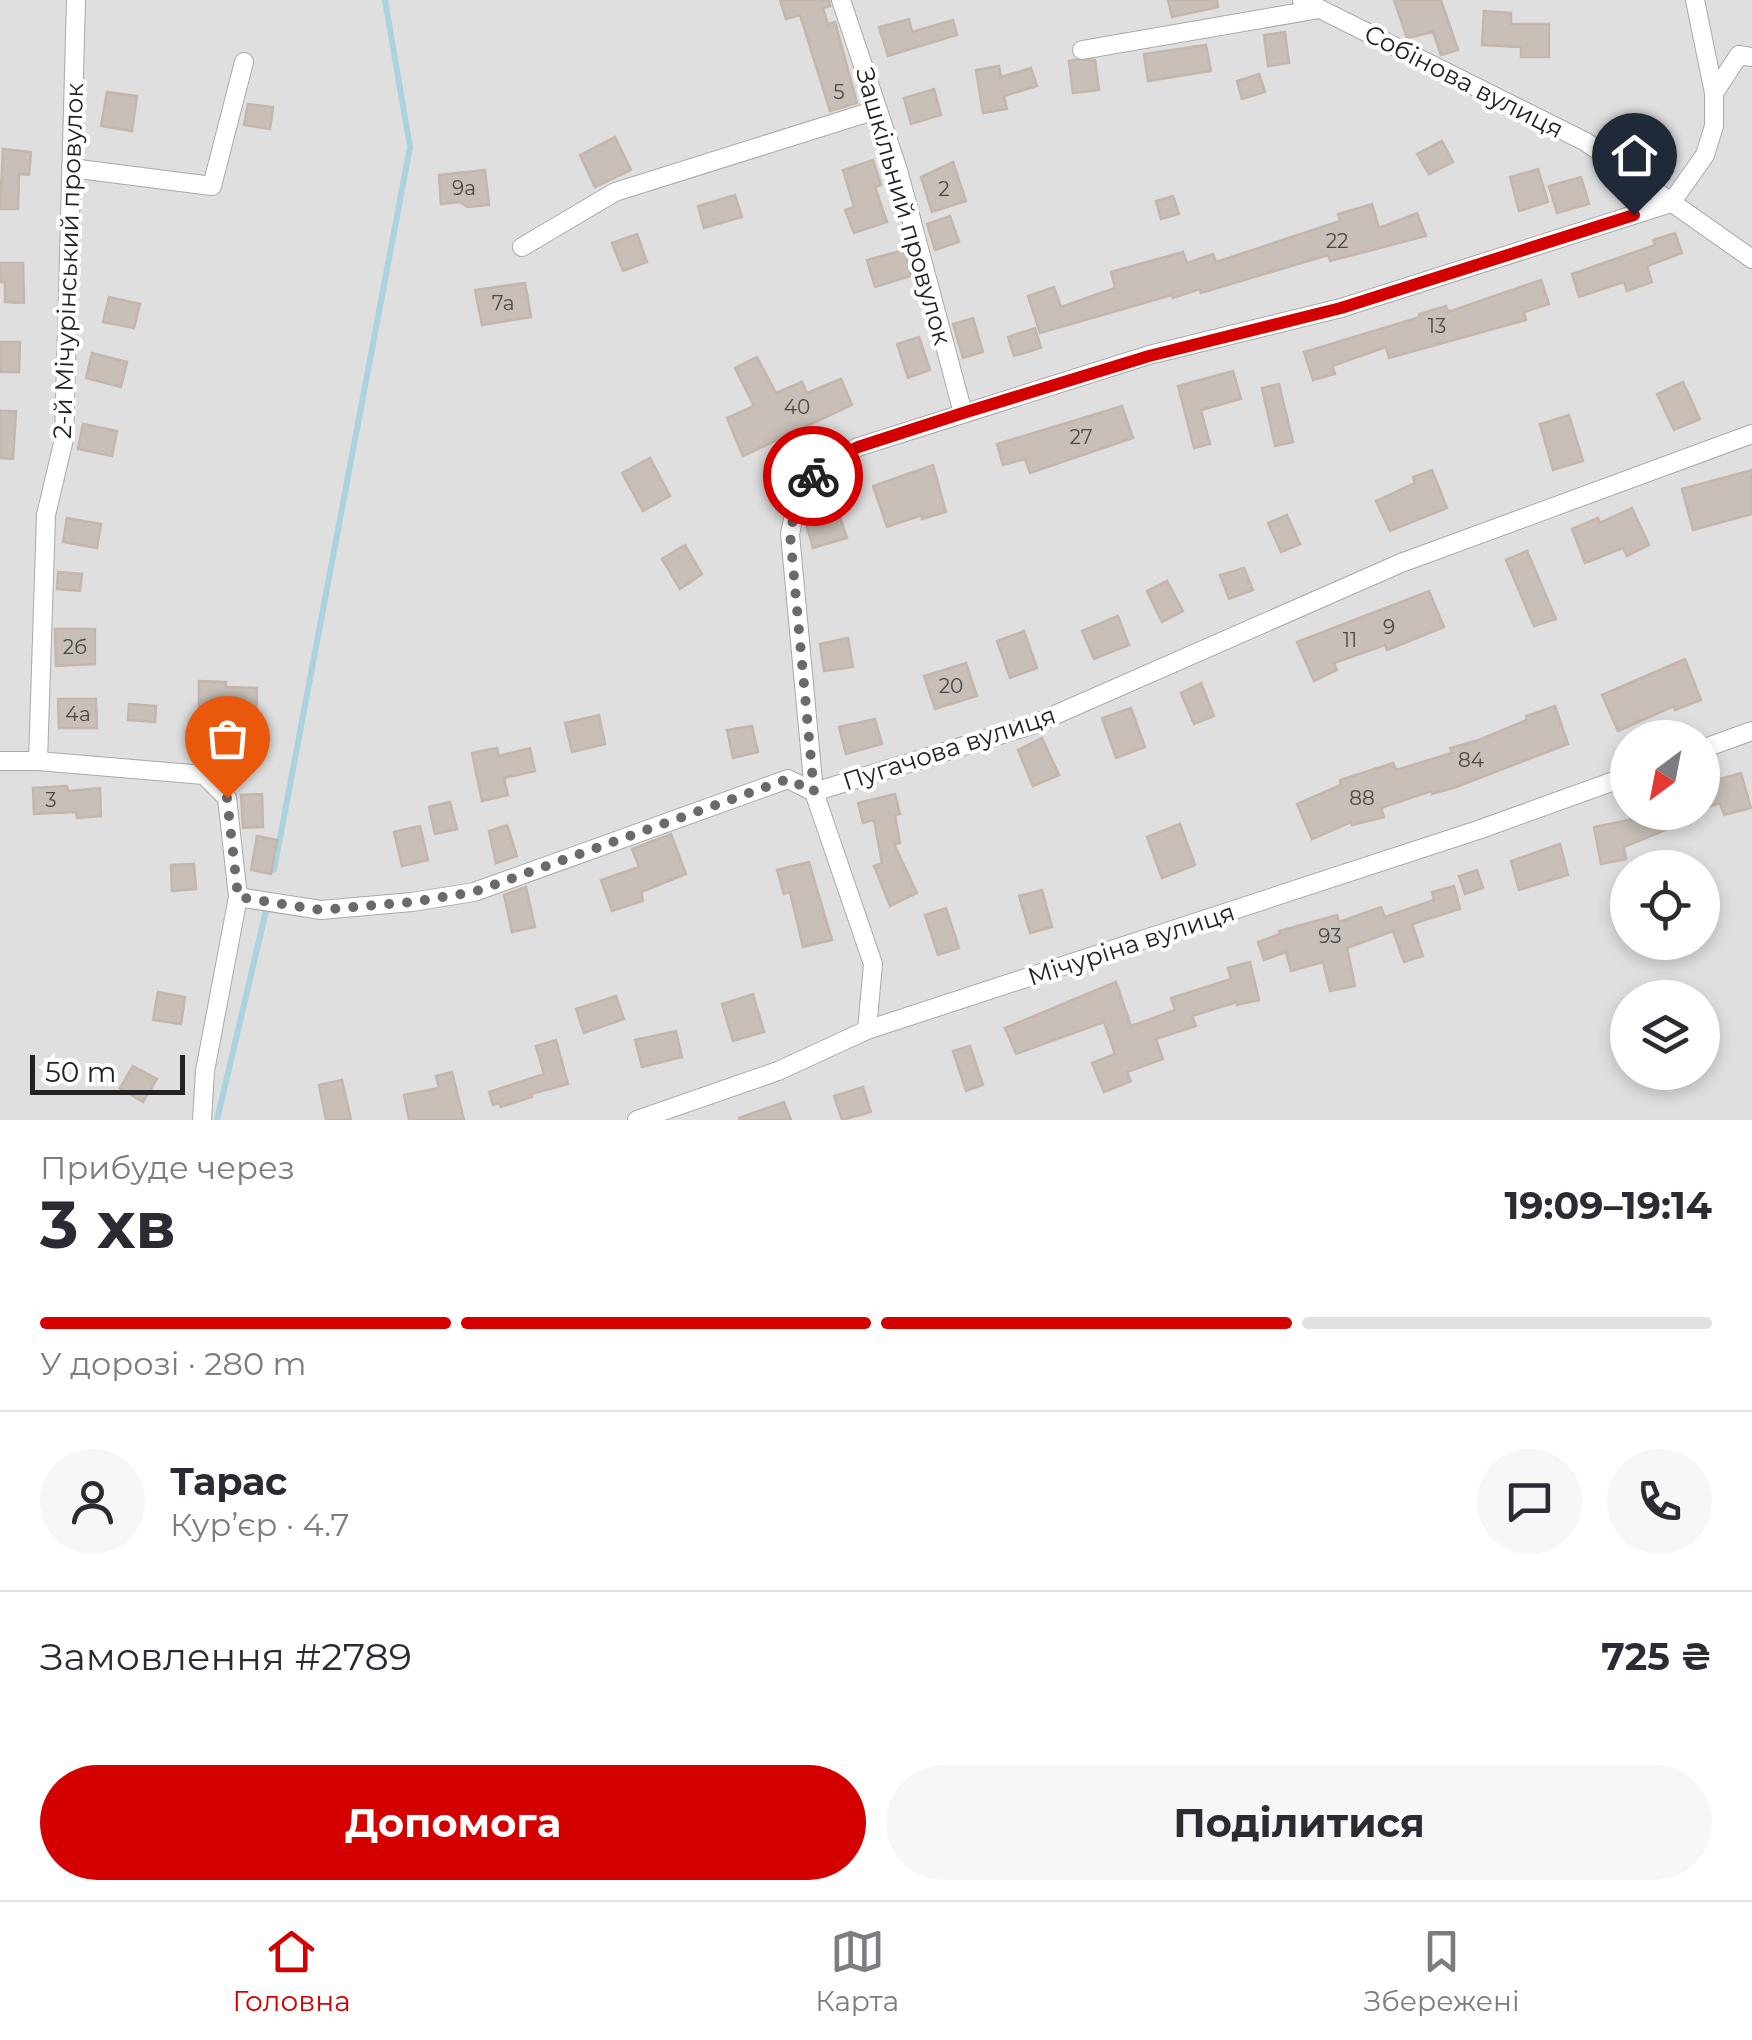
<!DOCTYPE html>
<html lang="uk">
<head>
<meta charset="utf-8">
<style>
  body { margin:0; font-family:Montserrat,sans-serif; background:#f7f7f7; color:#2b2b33; height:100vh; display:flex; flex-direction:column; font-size:38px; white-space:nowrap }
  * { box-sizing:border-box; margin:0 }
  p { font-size:32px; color:#7c7c81 }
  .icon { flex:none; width:55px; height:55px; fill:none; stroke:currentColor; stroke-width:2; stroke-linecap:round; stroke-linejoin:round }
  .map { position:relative; height:1120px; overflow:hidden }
  .details { display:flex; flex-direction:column; background:#fff; flex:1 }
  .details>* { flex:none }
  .needle { width:65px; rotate:212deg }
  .buttons { position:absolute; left:1610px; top:720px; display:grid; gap:20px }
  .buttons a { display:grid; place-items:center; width:110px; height:110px; border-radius:50%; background:#fff; box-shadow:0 5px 15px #0003; font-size:50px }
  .scale { position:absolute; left:30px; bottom:25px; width:155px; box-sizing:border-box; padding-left:10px; border:5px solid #222; border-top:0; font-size:28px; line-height:35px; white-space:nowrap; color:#222; -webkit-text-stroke:8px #fff; paint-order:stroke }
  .pin { position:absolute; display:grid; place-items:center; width:85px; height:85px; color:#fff; margin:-102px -42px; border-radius:50% 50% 50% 0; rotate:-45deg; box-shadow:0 0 10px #0007 }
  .pin .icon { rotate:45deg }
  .courier { position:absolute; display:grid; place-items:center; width:100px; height:100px; margin:-50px; border:8px solid #d40000; border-radius:50%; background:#fff; color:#222; box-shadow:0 2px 12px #0007 }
  .headline em { font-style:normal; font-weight:700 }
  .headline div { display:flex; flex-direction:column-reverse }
  .headline { display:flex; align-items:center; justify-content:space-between; height:170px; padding:0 40px }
  h1 { font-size:65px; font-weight:700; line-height:75px }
  .bar { display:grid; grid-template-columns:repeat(4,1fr); gap:15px 10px; align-content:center; height:120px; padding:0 40px }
  .bar i { height:12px; border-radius:8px; background:#e1e1e2 }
  .bar .selected { background:#d40000 }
  .bar p { grid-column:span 4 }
  .line { display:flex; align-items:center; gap:25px; padding:0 40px; border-top:2px solid #e1e1e2 }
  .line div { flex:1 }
  .round { display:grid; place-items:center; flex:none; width:105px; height:105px; border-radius:52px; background:#f7f7f7 }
  .button { display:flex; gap:20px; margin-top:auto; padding:20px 40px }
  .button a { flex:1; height:115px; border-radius:60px; background:#d40000; color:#fff; font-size:40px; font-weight:700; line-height:115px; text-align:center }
  .button a+a { background:#f7f7f7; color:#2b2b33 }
  .tabs { display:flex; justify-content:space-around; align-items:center; height:140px; border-top:2px solid #e1e1e2; background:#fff; font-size:28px; color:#7c7c81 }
  .tabs a { display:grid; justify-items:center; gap:5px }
  .tabs .selected { color:#d40000 }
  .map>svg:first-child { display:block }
  .residential { fill:#e0dfdf; fill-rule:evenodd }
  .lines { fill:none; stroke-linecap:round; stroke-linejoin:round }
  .stream { stroke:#aad3df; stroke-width:6 }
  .building { fill:#c7bfb8; stroke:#c4b6ab; stroke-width:2.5 }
  .minor-casing { stroke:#a9a9a9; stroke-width:20 }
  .minor { stroke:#fff; stroke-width:18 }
  .done { stroke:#6b6a68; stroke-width:10; stroke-dasharray:0 18 }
  .route { stroke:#d40000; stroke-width:12 }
  .labels { text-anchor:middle; stroke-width:8; stroke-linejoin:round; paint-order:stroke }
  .number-label { font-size:20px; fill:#4b4948 }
  .street-label { font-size:25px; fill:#222; stroke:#fff }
</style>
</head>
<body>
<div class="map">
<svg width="1752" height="1120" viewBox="0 0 1752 1120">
  <rect width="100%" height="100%" fill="#f2efe9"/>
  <path class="residential" d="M 0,0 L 1752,0 L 1752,1120 L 0,1120 ZM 1628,738 L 1702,738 L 1702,812 L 1628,812 ZM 1628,868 L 1702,868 L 1702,942 L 1628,942 ZM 1628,998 L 1702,998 L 1702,1072 L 1628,1072 Z"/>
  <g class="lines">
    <g class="stream">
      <polyline points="274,870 410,147 385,0"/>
      <polyline points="217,1120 268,902"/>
    </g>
  </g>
  <g class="building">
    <polygon points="780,0 829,0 830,6 823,8 828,24 835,22 857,103 830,111 800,15 786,19"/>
    <polygon points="1168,0 1217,0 1218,7 1172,17"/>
    <polygon points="1394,0 1441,0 1458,50 1441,55 1433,32 1407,38"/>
    <polygon points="1484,11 1511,13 1511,24 1549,24 1549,57 1521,57 1521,47 1482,45"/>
    <polygon points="909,19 912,32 953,20 957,35 888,56 879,27"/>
    <polygon points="1285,32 1289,63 1268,66 1264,35"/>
    <polygon points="1206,45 1211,71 1148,81 1144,54"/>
    <polygon points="1075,60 1095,60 1099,90 1073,93 1069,61"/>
    <polygon points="999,66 1001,77 1031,68 1037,86 1004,96 1007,109 983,113 976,70"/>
    <polygon points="1259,74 1265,92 1242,99 1237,81"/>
    <polygon points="934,89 941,115 911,124 904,98"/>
    <polygon points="107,92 137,96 132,131 101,126"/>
    <polygon points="248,104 273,107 270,129 244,125"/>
    <polygon points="615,137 631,170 595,187 580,155"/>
    <polygon points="1442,141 1453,162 1429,174 1417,154"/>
    <polygon points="3,149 31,152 29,175 19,174 18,209 0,209"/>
    <polygon points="873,160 881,185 875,187 887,222 854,233 845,210 854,207 843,170"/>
    <polygon points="953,162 966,201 932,212 921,177"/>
    <polygon points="1538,169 1548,202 1519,211 1510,177"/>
    <polygon points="485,170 489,205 468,207 459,202 441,204 439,175"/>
    <polygon points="1581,177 1589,204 1557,213 1549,186"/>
    <polygon points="735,195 742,217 704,228 698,206"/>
    <polygon points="1173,196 1179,214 1161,219 1156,201"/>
    <polygon points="1372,204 1379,228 1417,213 1426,236 1330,261 1328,255 1201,293 1200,289 1173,298 1172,295 1040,333 1028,296 1054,287 1061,307 1115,288 1111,272 1183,252 1187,263 1213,254 1216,262 1340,221 1338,214"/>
    <polygon points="950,216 959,242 935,250 927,224"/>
    <polygon points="1675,233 1682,253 1647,266 1652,282 1627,291 1624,282 1579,297 1572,274 1655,245 1653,240"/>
    <polygon points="637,234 647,262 623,271 612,243"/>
    <polygon points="904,250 911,276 875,287 867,260"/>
    <polygon points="0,263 23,263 24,303 5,302 5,282 0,282"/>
    <polygon points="1541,280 1549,304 1524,312 1526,320 1389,358 1386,347 1332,366 1335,374 1313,380 1304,352 1420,317 1419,314 1446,306 1448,312"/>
    <polygon points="525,283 531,317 482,325 475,290"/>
    <polygon points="109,297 140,304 134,328 103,322"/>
    <polygon points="973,318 983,352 963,358 953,324"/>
    <polygon points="1035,328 1041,348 1014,356 1008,337"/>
    <polygon points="919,337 930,370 908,378 897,344"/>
    <polygon points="0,342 20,342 19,372 0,372"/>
    <polygon points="92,353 127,362 121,387 86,378"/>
    <polygon points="757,357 776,393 802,382 807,393 841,379 852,405 743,456 727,418 754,406 735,368"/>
    <polygon points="1233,371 1241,399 1201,410 1210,444 1194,448 1178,386"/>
    <polygon points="1683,382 1700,419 1674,430 1657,394"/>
    <polygon points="1279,384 1293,442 1275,446 1262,388"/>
    <polygon points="1122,406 1133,438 1030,473 1025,459 1003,465 997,444"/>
    <polygon points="0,411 16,411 13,459 0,458"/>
    <polygon points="1569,415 1583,461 1553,470 1540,424"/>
    <polygon points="83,424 117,431 112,456 78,449"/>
    <polygon points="650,458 670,496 643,511 622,473"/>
    <polygon points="933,465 946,512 922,519 922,515 887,527 873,486"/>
    <polygon points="1432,470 1447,508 1390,531 1376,501 1415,483 1413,477"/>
    <polygon points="1752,470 1752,514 1693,530 1682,489"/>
    <polygon points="1632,508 1649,545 1627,556 1623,548 1585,563 1572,529 1598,518 1600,523"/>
    <polygon points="839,514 847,538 813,548 806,524"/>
    <polygon points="1287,515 1300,544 1281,552 1268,523"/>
    <polygon points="67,518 101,524 97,548 63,542"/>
    <polygon points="685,545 702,574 680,589 662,559"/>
    <polygon points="1527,551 1556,619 1534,626 1506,560"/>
    <polygon points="1244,568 1253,590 1229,599 1220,575"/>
    <polygon points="58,572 82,574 80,591 57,589"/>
    <polygon points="1167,581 1183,611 1162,622 1147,591"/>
    <polygon points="1429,591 1444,627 1387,650 1385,645 1334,663 1337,670 1314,681 1297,642"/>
    <polygon points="1118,616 1129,645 1094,659 1082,631"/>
    <polygon points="55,629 95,629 95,664 56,666"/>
    <polygon points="1024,631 1037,668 1010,678 997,641"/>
    <polygon points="848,638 853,667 824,671 820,644"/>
    <polygon points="1685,659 1701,700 1675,710 1674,706 1618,731 1602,695"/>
    <polygon points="966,663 977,696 935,709 924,676"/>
    <polygon points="199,681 226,682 226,687 257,688 256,720 199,719"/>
    <polygon points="1201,683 1214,716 1194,724 1181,693"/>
    <polygon points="58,699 96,699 97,728 59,728"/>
    <polygon points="129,704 156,706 155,722 128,720"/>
    <polygon points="1555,706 1568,744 1456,787 1432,794 1431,791 1381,808 1384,817 1352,825 1351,822 1312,839 1297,804 1341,785 1340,780 1393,763 1396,770 1452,753 1450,748 1479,740 1527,720 1526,716"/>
    <polygon points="1131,708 1145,747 1116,758 1102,718"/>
    <polygon points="599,715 605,744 572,752 565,723"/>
    <polygon points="875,719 882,744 846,754 839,727"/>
    <polygon points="752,726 758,752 733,758 727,730"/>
    <polygon points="1042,738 1059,775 1033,786 1018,750"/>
    <polygon points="497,748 499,756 530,748 535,771 504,778 508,795 482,801 472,753"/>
    <polygon points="1741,773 1751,808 1724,815 1720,803 1702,809 1702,784"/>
    <polygon points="67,786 68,791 100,788 101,816 77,818 76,812 34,814 33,788"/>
    <polygon points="262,794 263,827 243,828 241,795"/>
    <polygon points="895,794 900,814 895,815 900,843 894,844 917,893 890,906 874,866 882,863 874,820 863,823 858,803"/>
    <polygon points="450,802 457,829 435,834 429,807"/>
    <polygon points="1631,812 1657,812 1665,830 1624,847 1626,859 1601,864 1594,827 1634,819"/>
    <polygon points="1180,824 1195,865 1162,878 1147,837"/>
    <polygon points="507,825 517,856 496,863 489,831"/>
    <polygon points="420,826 428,860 402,866 394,832"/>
    <polygon points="671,834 686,874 641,892 643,901 612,911 601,880 639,867 632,849"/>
    <polygon points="257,836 277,840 271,874 251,870"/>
    <polygon points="1560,844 1568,875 1519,890 1511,861"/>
    <polygon points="809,862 832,940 803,947 790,892 784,894 777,870"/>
    <polygon points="194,864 196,889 172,891 171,865"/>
    <polygon points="1477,870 1483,888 1465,894 1459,876"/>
    <polygon points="1454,886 1460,909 1412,924 1423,956 1404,962 1393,931 1347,948 1355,986 1330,991 1323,962 1291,971 1286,952 1264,960 1258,942 1280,934 1279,931 1337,915 1339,922 1381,907 1385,917 1434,900 1432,892"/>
    <polygon points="526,887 535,927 512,932 504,895"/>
    <polygon points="1042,890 1052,927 1030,933 1019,896"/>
    <polygon points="946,908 959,948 938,955 925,915"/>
    <polygon points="1250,962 1259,1000 1237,1005 1237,1002 1192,1016 1196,1026 1156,1039 1163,1059 1127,1072 1131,1081 1104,1092 1092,1063 1115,1054 1104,1022 1016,1054 1005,1028 1116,982 1131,1026 1175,1010 1171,998 1231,979 1228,968"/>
    <polygon points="158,992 185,997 181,1024 153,1020"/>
    <polygon points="753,994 764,1032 733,1041 722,1004"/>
    <polygon points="616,996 624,1019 584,1033 576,1009"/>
    <polygon points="676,1031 682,1057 642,1067 635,1040"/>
    <polygon points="556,1040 568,1084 531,1094 532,1097 501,1107 499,1103 493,1105 489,1092 544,1074 536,1046"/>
    <polygon points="970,1046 983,1085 966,1091 953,1051"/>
    <polygon points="133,1066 157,1079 143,1102 120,1088"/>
    <polygon points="452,1072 464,1120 409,1120 404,1095 439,1088 436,1076"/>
    <polygon points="342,1080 351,1120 326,1120 319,1085"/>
    <polygon points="863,1087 871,1112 842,1120 834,1096"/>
    <polygon points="784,1102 791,1120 739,1120 739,1118"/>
  </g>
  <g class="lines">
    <defs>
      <g id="minor">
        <polyline points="841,0 898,170 963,413"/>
        <polyline points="1302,0 1586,142 1752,259"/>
        <polyline points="1082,50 1319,9"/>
        <polyline points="1714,93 1739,55 1752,57"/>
        <polyline points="71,168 212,186 244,62"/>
        <polyline points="522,247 615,192 876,110"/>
        <polyline points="1702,749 1752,731"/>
        <polyline points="0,761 38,761 204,775 227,798 238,897 205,1071 202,1120"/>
        <polyline points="38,761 46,515 64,439 76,0"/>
        <polyline points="238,897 321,910 412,902 474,892 788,779 814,792 1032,725 1401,563 1752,434"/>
        <polyline points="867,1030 873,964 814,792 790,534 797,500 820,467 858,447 1149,355 1341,308 1671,203 1705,155 1714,126 1714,93 1695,0"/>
        <polyline points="637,1120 778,1071 867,1030 1478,830 1628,776"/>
      </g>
    </defs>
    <use href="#minor" class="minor-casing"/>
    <use href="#minor" class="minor"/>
  </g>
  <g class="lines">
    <polyline class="done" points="227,798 238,897 320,910 412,902 474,892 788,779 814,792 790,534 797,500 813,476"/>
    <polyline class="route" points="813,476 820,467 858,447 963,413 1149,356 1341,308 1634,215"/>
  </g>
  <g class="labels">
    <g class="number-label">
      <text x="839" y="99">5</text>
      <text x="464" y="195">9а</text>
      <text x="944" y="196">2</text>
      <text x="1337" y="248">22</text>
      <text x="503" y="310">7а</text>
      <text x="1437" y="333">13</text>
      <text x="797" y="414">40</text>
      <text x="1081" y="444">27</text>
      <text x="1389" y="634">9</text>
      <text x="1350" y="647">11</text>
      <text x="75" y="654">2б</text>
      <text x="951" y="693">20</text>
      <text x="78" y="721">4а</text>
      <text x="1471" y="767">84</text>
      <text x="1362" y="805">88</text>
      <text x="51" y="807">3</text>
      <text x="1330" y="943">93</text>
    </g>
    <g class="street-label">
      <text transform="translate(1464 81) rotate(27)" y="9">Собінова вулиця</text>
      <text transform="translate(904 206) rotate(74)" y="9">Зашкільний провулок</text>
      <text transform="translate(68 261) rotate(-88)" y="9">2-й Мічурінський провулок</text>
      <text transform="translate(949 748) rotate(-18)" y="9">Пугачова вулиця</text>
      <text transform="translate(1131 944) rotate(-18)" y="9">Мічуріна вулиця</text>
    </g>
  </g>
</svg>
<div class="buttons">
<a><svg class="needle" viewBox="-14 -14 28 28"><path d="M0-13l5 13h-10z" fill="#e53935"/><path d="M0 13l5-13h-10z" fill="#7c7c81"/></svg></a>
<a><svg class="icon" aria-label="locate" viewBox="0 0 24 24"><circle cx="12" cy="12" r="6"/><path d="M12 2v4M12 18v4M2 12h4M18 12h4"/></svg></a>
<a><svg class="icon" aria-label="layers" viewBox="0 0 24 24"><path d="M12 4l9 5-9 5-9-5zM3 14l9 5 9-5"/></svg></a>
</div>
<div class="scale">50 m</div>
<div class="pin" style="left:227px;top:798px;background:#ea580c"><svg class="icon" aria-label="bag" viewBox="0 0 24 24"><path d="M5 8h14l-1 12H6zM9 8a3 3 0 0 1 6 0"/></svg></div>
<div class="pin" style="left:1634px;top:215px;background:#1f2937"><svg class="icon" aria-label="home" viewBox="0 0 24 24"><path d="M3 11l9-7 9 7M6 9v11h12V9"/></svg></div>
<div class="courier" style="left:813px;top:476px"><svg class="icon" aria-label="bike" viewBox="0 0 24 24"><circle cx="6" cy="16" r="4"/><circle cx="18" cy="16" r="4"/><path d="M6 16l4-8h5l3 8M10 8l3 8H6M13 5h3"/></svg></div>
</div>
<section class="details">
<div class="headline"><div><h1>3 хв</h1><p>Прибуде через</p></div><em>19:09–19:14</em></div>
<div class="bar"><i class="selected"></i><i class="selected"></i><i class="selected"></i><i></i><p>У дорозі · 280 m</p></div>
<div class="line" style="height:180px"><a class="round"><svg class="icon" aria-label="person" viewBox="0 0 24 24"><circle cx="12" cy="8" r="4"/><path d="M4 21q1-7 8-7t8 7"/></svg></a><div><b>Тарас</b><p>Кур’єр · 4.7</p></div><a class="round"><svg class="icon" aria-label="chat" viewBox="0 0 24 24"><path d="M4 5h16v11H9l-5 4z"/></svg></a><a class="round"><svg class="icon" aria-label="phone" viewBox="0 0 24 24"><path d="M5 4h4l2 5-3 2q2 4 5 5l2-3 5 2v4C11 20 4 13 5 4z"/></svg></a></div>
<div class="line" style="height:130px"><div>Замовлення #2789</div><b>725 ₴</b></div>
<div class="button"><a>Допомога</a><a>Поділитися</a></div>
</section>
<nav class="tabs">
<a class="selected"><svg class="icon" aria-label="home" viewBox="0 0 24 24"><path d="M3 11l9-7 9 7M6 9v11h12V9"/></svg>Головна</a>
<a><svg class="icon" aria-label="map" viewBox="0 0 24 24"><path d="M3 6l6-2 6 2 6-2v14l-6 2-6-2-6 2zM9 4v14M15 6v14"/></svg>Карта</a>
<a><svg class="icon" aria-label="saved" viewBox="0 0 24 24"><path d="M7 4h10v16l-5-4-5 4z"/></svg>Збережені</a>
</nav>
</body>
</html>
